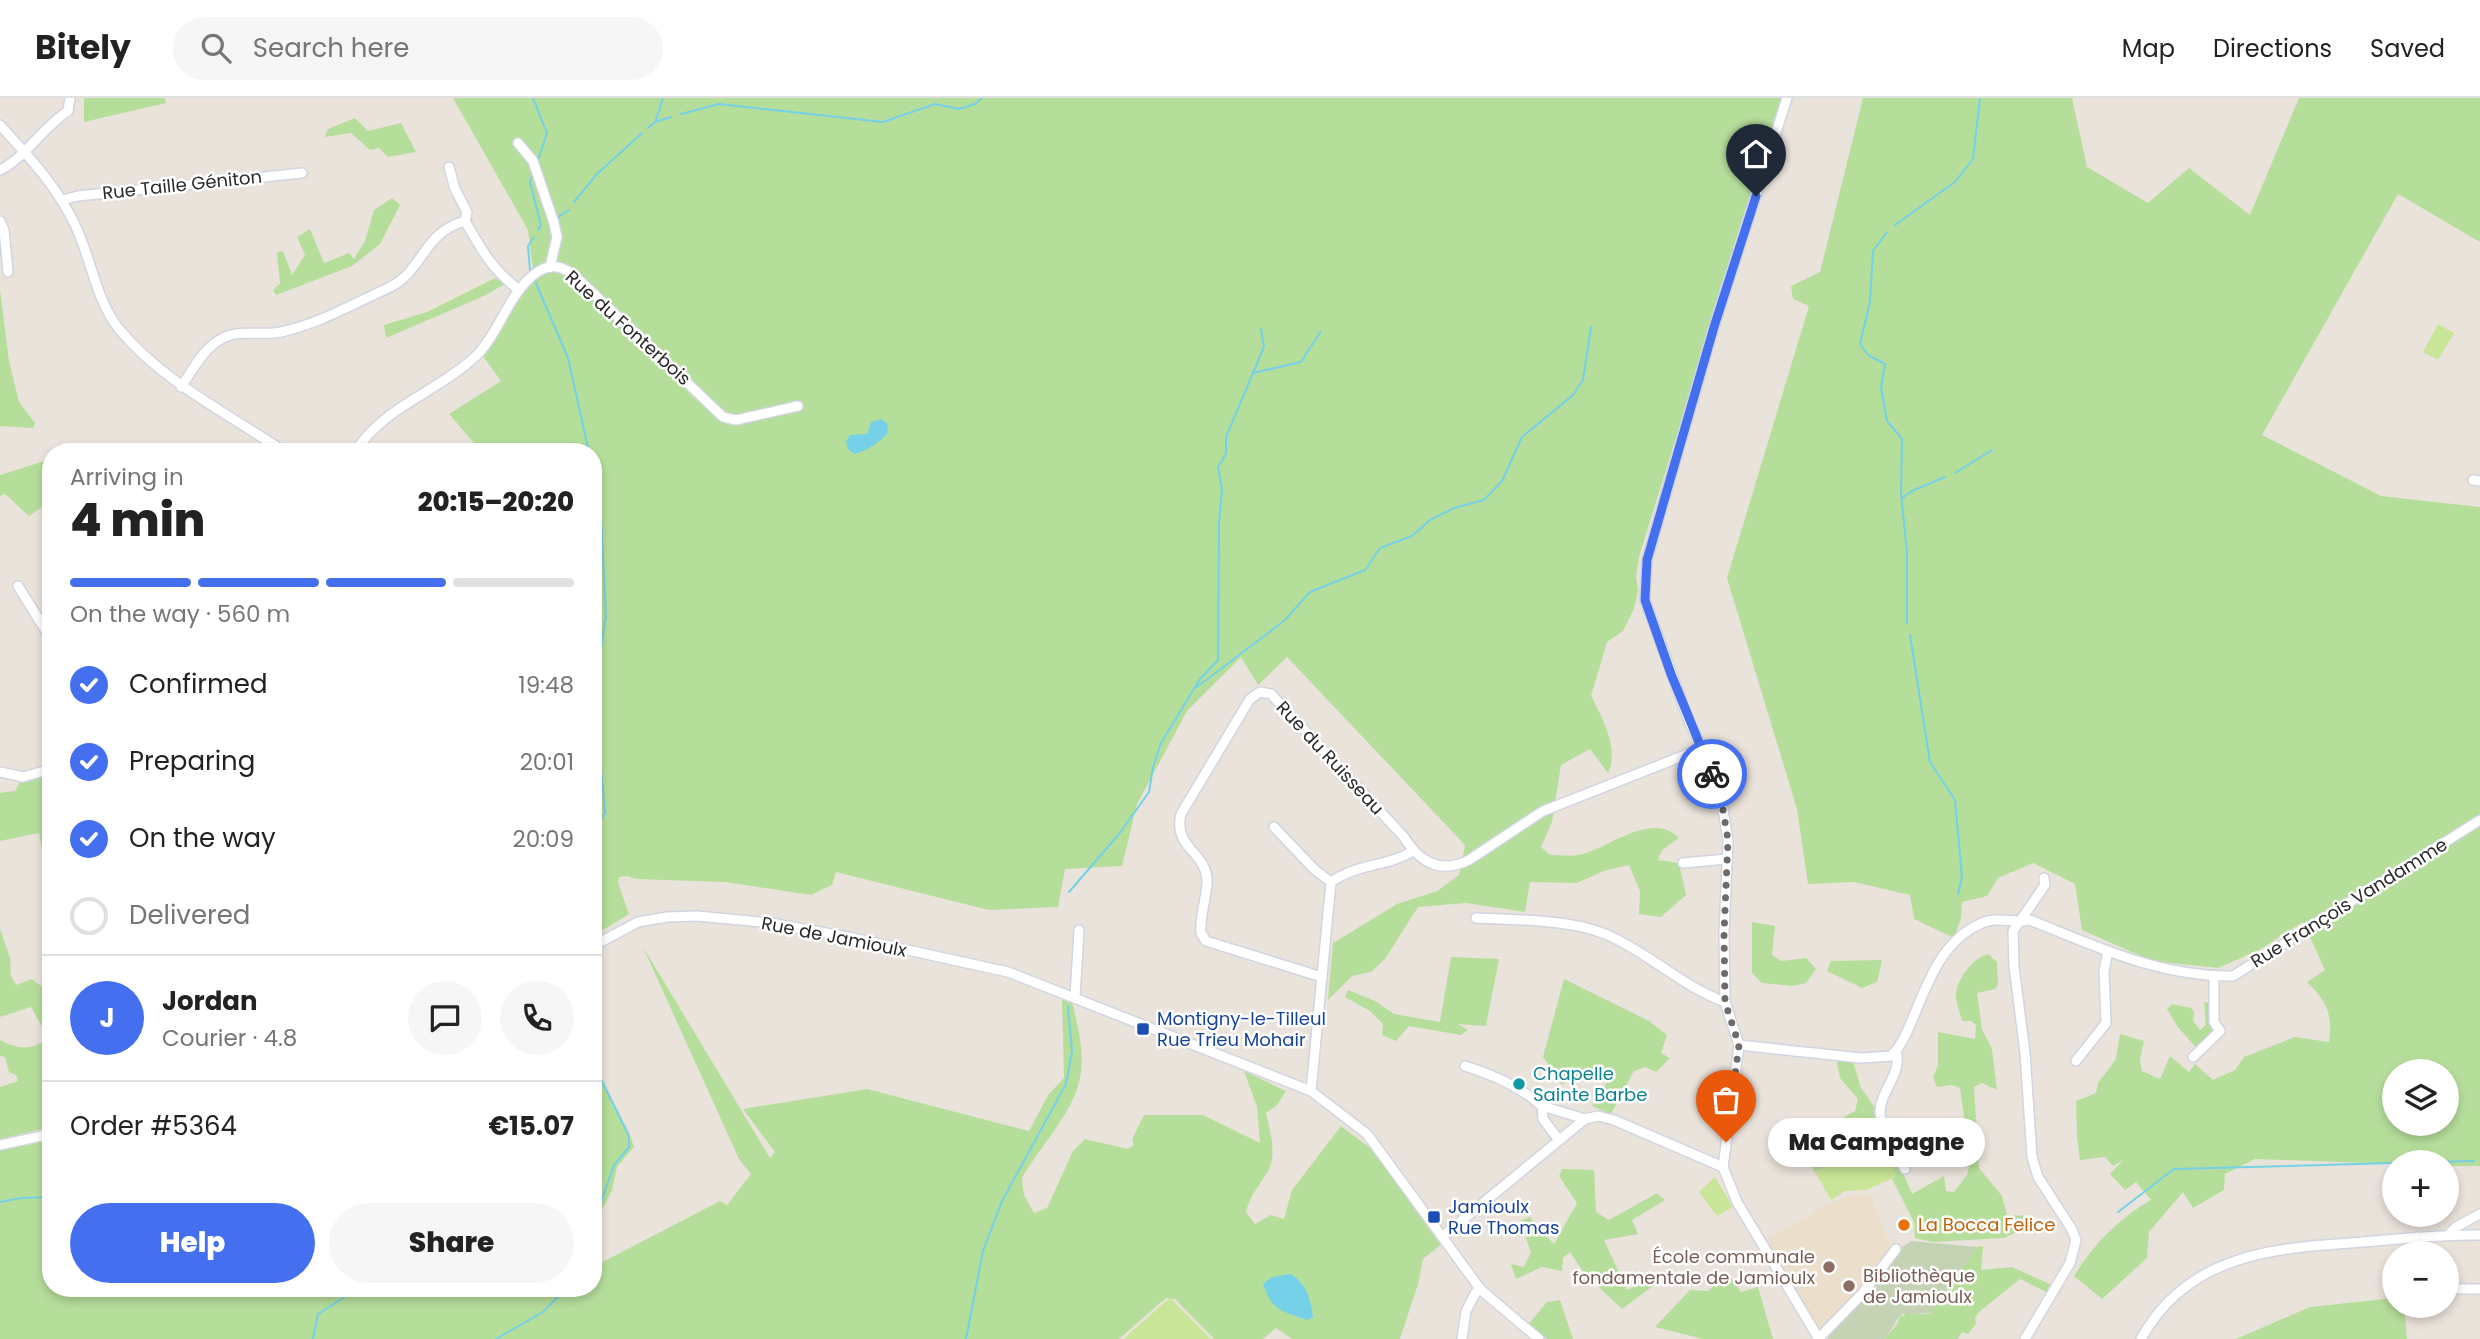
<!DOCTYPE html>
<html lang="en">
<head>
<meta charset="utf-8">
<style>
  body { margin:0; font-family:Poppins,sans-serif; background:#f6f6f6; color:#222; height:100vh; display:flex; flex-direction:column; font-size:26px; white-space:nowrap }
  * { box-sizing:border-box; margin:0 }
  p { font-size:23px; color:#767676 }
  .icon { flex:none; width:38px; height:38px; fill:none; stroke:currentColor; stroke-width:2; stroke-linecap:round; stroke-linejoin:round }
  .map { position:relative; flex:1; overflow:hidden }
  .sheet { position:absolute; left:42px; top:345px; width:560px; height:854px; display:flex; flex-direction:column; background:#fff; border-radius:28px; box-shadow:0 4px 10px #0003 }
  .sheet>* { flex:none }
  .buttons { position:absolute; left:2382px; top:961px; display:grid; gap:14px }
  .buttons a { display:grid; place-items:center; width:77px; height:77px; border-radius:50%; background:#fff; box-shadow:0 4px 10px #0003; font-size:35px }
  .pin { position:absolute; display:grid; place-items:center; width:60px; height:60px; color:#fff; margin:-72px -30px; border-radius:50% 50% 50% 0; rotate:-45deg; box-shadow:0 0 7px #0007 }
  .pin .icon { rotate:45deg }
  .courier { position:absolute; display:grid; place-items:center; width:70px; height:70px; margin:-35px; border:5px solid #4470ef; border-radius:50%; background:#fff; color:#222; box-shadow:0 2px 9px #0007 }
  .bubble { position:absolute; height:49px; border-radius:24px; background:#fff; box-shadow:0 4px 10px #0003; font-size:23px; font-weight:800; line-height:49px; text-align:center }
  .summary em { font-style:normal; font-weight:800 }
  .summary div { display:flex; flex-direction:column-reverse }
  .summary { display:flex; align-items:center; justify-content:space-between; height:119px; padding:0 28px }
  h1 { font-size:46px; font-weight:800; line-height:52px }
  .bar { display:grid; grid-template-columns:repeat(4,1fr); gap:10px 7px; align-content:center; height:84px; padding:0 28px }
  .bar i { height:9px; border-radius:5px; background:#e0e0e0 }
  .bar .on { background:#4470ef }
  .bar p { grid-column:span 4 }
  .line { display:flex; align-items:center; gap:18px; padding:0 28px; border-top:2px solid #e0e0e0 }
  .line div { flex:1 }
  .round { display:grid; place-items:center; flex:none; width:74px; height:74px; border-radius:37px; background:#f6f6f6 }
  ol { padding:0 28px; list-style:none }
  li { display:flex; align-items:center; gap:21px; height:77px }
  li p { margin-inline-start:auto }
  li .icon { padding:7px; border-radius:50%; background:#4470ef; color:#fff; stroke-width:4 }
  li:last-child { color:#767676 }
  li i { width:38px; height:38px; border:4px solid #e0e0e0; border-radius:50% }
  .button { display:flex; gap:14px; margin-top:auto; padding:14px 28px }
  .button a { flex:1; height:80px; border-radius:42px; background:#4470ef; color:#fff; font-size:28px; font-weight:800; line-height:80px; text-align:center }
  .button a+a { background:#f6f6f6; color:#222 }
  header { display:flex; align-items:center; gap:42px; box-sizing:border-box; height:98px; padding:0 35px; background:#fff; border-bottom:2px solid #e0e0e0 }
  header strong { font-size:33px }
  nav { display:flex; gap:38px; margin-inline-start:auto; font-size:24px }
  .search { width:490px; height:63px; background:#f6f6f6; display:flex; align-items:center; gap:18px; box-sizing:border-box; padding:0 24px; border-radius:38px; color:#767676; font-size:26px }
  .map>svg:first-child { display:block }
  .education { fill:#ebdfcc }
  .green { fill:#b6de9b; fill-rule:evenodd }
  .cemetery { fill:#c5d3b4 }
  .pitch { fill:#c9e597 }
  .water { fill:#74d1e7 }
  .lines { fill:none; stroke-linecap:round; stroke-linejoin:round }
  .stream { stroke:#74d1e7; stroke-width:2 }
  .minor-casing { stroke:#d1d5e1; stroke-width:12 }
  .minor { stroke:#fff; stroke-width:9 }
  .done { stroke:#6d6a67; stroke-width:7; stroke-dasharray:0 12.6 }
  .route { stroke:#4470ef; stroke-width:9 }
  .transit-dot { fill:#1a4fb4; stroke:#fff; stroke-width:2.5 }
  .culture-dot { fill:#0f9aa8; stroke:#fff; stroke-width:2.5 }
  .food-dot { fill:#e8710a; stroke:#fff; stroke-width:2.5 }
  .education-dot { fill:#8d6e63; stroke:#fff; stroke-width:2.5 }
  .labels { text-anchor:middle; stroke-width:5; stroke-linejoin:round; paint-order:stroke }
  .street-label { font-size:18px; fill:#292929; stroke:#fff }
  .transit-label { font-size:18px; fill:#164399; stroke:#fff; text-anchor:start }
  .culture-label { font-size:18px; fill:#0d838f; stroke:#fff; text-anchor:start }
  .food-label { font-size:18px; fill:#c56008; stroke:#fff; text-anchor:start }
  .education-label { font-size:18px; fill:#785e54; stroke:#fff; text-anchor:end }
</style>
</head>
<body>
<header>
<strong>Bitely</strong>
<div class="search"><svg class="icon" aria-label="search" viewBox="0 0 24 24"><circle cx="10" cy="10" r="6"/><path d="M15 15l6 6"/></svg>Search here</div>
<nav><a>Map</a><a>Directions</a><a>Saved</a></nav>
</header>
<div class="map">
<svg width="2480" height="1241" viewBox="0 0 2480 1241">
  <rect width="100%" height="100%" fill="#eae3db"/>
  <polygon class="education" points="1870,1095 1892,1152 1868,1182 1819,1235 1765,1143 1828,1106 1846,1099"/>
  <g class="green">
    <polygon points="84,0 165,0 166,5 84,24"/>
    <path d="M 453,0 L 1781,0 L 1639,459 L 1636,478 L 1638,493 L 1634,511 L 1623,533 L 1607,544 L 1591,598 C 1602,619 1620,652 1608,675 L 1590,651 L 1561,667 L 1552,724 L 1541,749 L 1550,757 C 1560,757 1573,759 1583,756 C 1610,748 1654,713 1679,740 L 1662,752 L 1658,762 L 1679,765 L 1686,797 L 1661,819 L 1639,816 L 1640,793 L 1629,767 L 1604,773 L 1577,785 L 1530,784 L 1525,814 L 1466,805 L 1418,809 L 1385,861 L 1371,874 L 1352,878 L 1328,902 L 1333,845 L 1397,806 L 1437,793 L 1459,777 L 1465,747 L 1287,559 L 1258,587 L 1241,559 L 1187,613 L 1137,706 L 1122,768 L 1065,771 L 1058,809 L 989,812 L 836,774 L 832,787 L 811,797 L 725,784 L 636,781 L 627,778 L 619,779 L 618,784 L 629,816 L 593,838 L 593,354 L 481,353 L 449,316 L 501,283 L 482,257 L 506,216 L 534,180 L 528,132 Z"/>
    <path d="M 1863,0 L 2072,0 L 2087,69 L 2148,105 L 2189,70 L 2250,117 L 2299,0 L 2480,0 L 2480,144 L 2398,96 L 2262,337 L 2381,398 L 2480,409 L 2480,1068 L 2447,1068 L 2446,1064 L 2394,1064 L 2394,1066 L 2255,1061 L 2225,1076 L 2224,1092 L 2193,1110 L 2183,1094 L 2149,1134 L 2147,1160 L 2102,1201 L 2074,1178 C 2093,1147 2119,1120 2151,1102 L 2136,1084 L 2125,1092 L 2110,1076 L 2123,1062 L 2113,1068 L 2105,1059 L 2080,1062 L 2077,1038 L 2076,1003 L 2096,995 L 2098,985 L 2116,961 L 2120,936 L 2144,943 L 2140,962 L 2142,973 L 2160,981 L 2170,958 L 2189,974 L 2195,966 L 2213,982 L 2235,972 L 2244,959 L 2295,939 L 2329,944 C 2333,916 2326,902 2307,884 L 2325,872 L 2303,824 L 2259,852 L 2218,870 L 2152,863 L 2082,832 L 2075,786 L 2033,765 L 1998,780 L 1987,798 L 1962,804 L 1961,820 L 1954,840 L 1914,821 L 1910,797 L 1854,784 L 1808,786 L 1797,711 L 1727,480 L 1809,208 L 1793,201 L 1791,188 L 1820,174 ZM 2394,973 L 2446,973 L 2446,1026 L 2394,1026 Z"/>
    <polygon points="355,20 368,33 401,25 416,54 388,59 379,50 370,52 351,35 325,39 328,31"/>
    <polygon points="392,100 400,107 380,146 352,168 276,197 273,192 280,186 277,154 283,153 292,177 305,157 297,139 310,131 324,165 349,155 354,161 365,143 374,112"/>
    <polygon points="495,180 505,186 484,198 386,240 384,227 427,214"/>
    <polygon points="0,191 9,263 19,304 35,325 33,330 0,328"/>
    <polygon points="51,361 51,403 29,418 5,396 0,398 0,377"/>
    <polygon points="51,674 51,756 43,758 39,735 0,743 0,695 15,693 21,682"/>
    <polygon points="1752,824 1775,828 1772,857 1781,863 1806,860 1816,871 1806,885 1792,888 1762,885 1752,875"/>
    <path d="M 0,831 L 10,860 L 11,878 L 16,887 L 32,881 L 41,888 L 51,869 L 51,1029 L 0,1041 L 0,989 L 18,983 L 16,977 L 9,974 L 5,959 L 0,958 L 0,942 C 19,952 30,952 49,941 L 31,909 L 0,919 Z"/>
    <path d="M 643,849 L 770,1060 L 775,1054 L 743,1011 L 867,991 L 1029,1033 L 1048,997 L 1064,980 L 1062,900 L 1072,904 C 1079,932 1087,963 1077,991 C 1067,1021 1038,1052 1022,1080 L 1024,1097 L 1034,1115 L 1047,1110 L 1073,1053 L 1085,1041 L 1128,1051 L 1134,1047 L 1132,1041 L 1144,1017 L 1203,1017 L 1260,1045 L 1257,1009 L 1244,973 L 1286,993 L 1277,1007 L 1266,1015 C 1270,1034 1278,1057 1267,1075 C 1258,1089 1250,1098 1246,1114 L 1255,1126 L 1271,1117 L 1284,1121 L 1292,1092 L 1341,1028 L 1374,1053 L 1443,1145 L 1423,1161 L 1418,1186 L 1400,1241 L 1292,1241 L 1276,1230 L 1263,1241 L 1214,1241 L 1175,1201 L 1166,1200 L 1119,1241 L 0,1241 L 0,1051 L 29,1047 L 51,1040 L 51,1190 L 593,1190 L 593,1169 L 720,1103 L 727,1107 L 751,1076 L 739,1061 Z"/>
    <path d="M 1988,856 L 1997,864 L 1998,886 L 1995,891 L 1977,895 L 1982,931 L 1992,951 L 1997,992 L 1982,985 L 1974,989 L 1979,1070 L 2002,1098 L 2007,1117 L 2031,1118 L 2031,1127 L 2004,1140 L 1933,1144 L 1915,1140 L 1914,1124 L 1892,1081 L 1896,1079 L 1882,1040 L 1815,1074 L 1797,1045 L 1855,1013 L 1858,1001 L 1840,980 L 1836,960 L 1853,963 L 1861,990 L 1876,1011 L 1912,1096 L 1944,1078 L 1946,1093 L 1954,1094 L 1967,1077 L 1969,1069 L 1934,1052 L 1929,1040 L 1942,1037 L 1968,1060 L 1974,1056 L 1966,1032 L 1960,990 L 1951,987 L 1937,989 L 1933,979 L 1938,967 L 1938,934 L 1975,941 L 1976,927 L 1971,923 L 1962,923 C 1960,914 1955,903 1956,894 C 1959,879 1973,860 1988,856 Z"/>
    <polygon points="1451,859 1499,861 1486,928 1458,926 1468,932 1461,937 1409,928 1396,943 1382,937 1383,926 1370,913 1345,899 1348,892 1375,903 1394,916 1440,924"/>
    <polygon points="1882,862 1877,884 1862,890 1827,873 1831,863"/>
    <polygon points="1564,881 1649,923 1667,937 1661,955 1670,960 1656,974 1645,969 1634,973 1611,1016 1592,1008 1614,974 1587,972 1562,987 1543,959"/>
    <polygon points="2204,904 2213,905 2214,937 2198,952 2177,928 2167,911 2172,906 2191,910 2194,914 2193,923 2200,932 2206,927"/>
    <polygon points="593,964 630,1037 634,1049 617,1069 612,1092 597,1122 593,1159"/>
    <polygon points="1562,1071 1594,1072 1596,1114 1609,1122 1657,1095 1665,1102 1632,1122 1638,1136 1604,1142 1627,1192 1669,1176 1622,1211 1584,1175 1570,1154 1563,1160 1562,1173 1542,1169 1516,1181 1511,1166 1524,1169 1531,1154 1520,1123 1530,1119 1554,1146 1577,1105 1559,1078"/>
    <polygon points="1983,1148 1981,1172 2012,1169 2052,1187 2046,1194 2020,1181 1979,1214 1975,1220 1976,1226 1968,1236 1962,1234 1958,1241 1885,1241 1897,1226 1901,1216 1904,1219 1905,1215 1932,1216 1930,1215 1977,1149"/>
    <polygon points="1728,1175 1741,1194 1758,1189 1773,1241 1703,1241 1655,1229 1690,1192 1708,1193"/>
    <polygon points="2394,1200 2394,1208 2404,1208 2407,1241 2236,1241 2310,1209"/>
    <polygon points="1560,1202 1573,1241 1547,1241 1528,1227 1547,1204"/>
  </g>
  <polygon class="cemetery" points="1911,1143 1977,1149 1930,1215 1901,1216 1885,1241 1829,1241 1825,1238 1865,1198 1872,1197 1877,1189 1873,1185 1898,1152"/>
  <g class="pitch">
    <polygon points="2438,226 2454,235 2438,262 2423,254"/>
    <polygon points="1882,1040 1896,1079 1866,1092 1845,1093 1831,1102 1815,1074"/>
    <polygon points="1715,1079 1733,1109 1717,1118 1699,1094"/>
    <polygon points="1170,1200 1211,1241 1124,1241 1130,1235"/>
  </g>
  <g class="water">
    <path d="M 881,321 L 888,326 L 887,336 C 878,345 867,353 854,356 L 848,351 L 846,344 L 850,337 L 867,336 L 871,324 Z"/>
    <path d="M 1290,1176 C 1306,1184 1311,1202 1313,1219 L 1307,1222 C 1282,1213 1272,1213 1263,1186 L 1272,1179 Z"/>
  </g>
  <g class="lines">
    <g class="stream">
      <polyline points="533,0 547,35 538,62"/>
      <polyline points="681,16 719,6 883,24 935,6 959,11 975,6 982,0"/>
      <polyline points="656,22 663,0"/>
      <polyline points="648,30 655,24 671,19"/>
      <polyline points="532,78 530,84 541,127 538,132"/>
      <polyline points="574,104 597,76 642,35"/>
      <polyline points="558,119 569,112"/>
      <polyline points="1895,127 1955,84 1973,61 1980,0"/>
      <polyline points="1887,134 1873,153 1870,204 1860,246 1868,257 1885,266 1881,290 1887,323 1902,341 1901,396 1907,453 1907,525"/>
      <polyline points="530,172 528,148 534,139"/>
      <polyline points="535,183 568,260 589,354"/>
      <polyline points="1253,275 1301,264 1321,233"/>
      <polyline points="593,370 600,398 606,518 597,576 598,636 605,715 594,733"/>
      <polyline points="1955,375 1992,352"/>
      <polyline points="1902,400 1912,393 1945,379"/>
      <polyline points="1910,537 1930,664 1955,702 1962,779 1958,796"/>
      <polyline points="1197,589 1285,522 1310,494 1365,472 1380,450 1412,438 1430,422 1454,410 1484,402 1502,383 1522,339 1573,297 1583,282 1591,229"/>
      <polyline points="1069,794 1119,736 1149,694 1153,669 1161,645 1200,581 1218,562 1219,424 1222,392 1218,369 1226,356 1226,339 1264,249 1261,231"/>
      <polyline points="593,965 629,1038 629,1049 614,1067 593,1127"/>
      <polyline points="2435,1064 2474,1063"/>
      <polyline points="0,1104 21,1100 51,1099"/>
      <polyline points="2118,1114 2174,1071 2394,1065"/>
      <polyline points="313,1241 318,1216 359,1190"/>
      <polyline points="496,1241 543,1214 567,1190"/>
      <polyline points="966,1241 983,1153 1002,1103 1066,986 1072,953 1068,908"/>
    </g>
    <defs>
      <g id="minor">
        <polyline points="1787,0 1714,229 1647,462 1645,502 1690,626 1703,650 1722,706 1728,742 1724,835 1725,904 1739,947 1723,1069 1737,1104 1819,1241"/>
        <path d="M 0,27 C 29,59 58,89 76,129 C 92,163 95,200 119,231 C 164,285 227,315 285,354"/>
        <polyline points="518,45 533,63 554,125 557,139 550,169"/>
        <path d="M 449,69 L 455,91 L 467,114 L 465,123 C 483,154 491,170 519,192"/>
        <path d="M 0,72 C 25,60 43,29 68,13 L 70,0"/>
        <polyline points="62,102 78,98 302,75"/>
        <polyline points="0,123 4,132 8,174"/>
        <path d="M 181,289 C 193,272 203,250 223,240 C 240,231 263,238 281,234 C 318,226 353,206 386,191 C 425,174 420,136 465,123"/>
        <path d="M 355,354 C 383,309 439,293 476,258 C 501,233 509,192 539,173 C 552,165 563,169 574,177 L 723,319 L 736,322 L 798,308"/>
        <polyline points="2473,382 2480,383"/>
        <polyline points="18,488 51,541"/>
        <polyline points="0,674 23,679 51,671"/>
        <polyline points="1274,729 1315,772 1331,784"/>
        <polyline points="1683,765 1727,761"/>
        <path d="M 1476,820 C 1518,822 1576,821 1614,840 C 1653,859 1684,889 1725,904"/>
        <polyline points="593,848 638,824 667,819 697,818 771,825 853,840 1008,874 1311,993 1367,1036 1481,1192 1539,1241"/>
        <path d="M 1322,879 L 1206,843 L 1201,835 C 1199,817 1208,798 1207,780 C 1204,753 1173,749 1181,716 L 1250,601 L 1260,594 L 1271,596 L 1404,739 C 1420,765 1441,776 1469,762 L 1543,713 L 1703,650"/>
        <polyline points="1075,899 1079,832"/>
        <path d="M 1739,947 L 1861,960 L 1891,958 C 1902,947 1907,934 1913,920 C 1928,884 1942,842 1982,825 C 1998,818 2014,826 2030,822 C 2098,849 2159,879 2233,878 L 2480,722"/>
        <path d="M 1896,953 C 1903,977 1879,993 1880,1016 C 1880,1024 1900,1060 1905,1071"/>
        <polyline points="2193,959 2220,933 2214,924 2214,878"/>
        <polyline points="2076,963 2106,925 2104,873 2108,853"/>
        <path d="M 1465,968 C 1493,977 1519,988 1542,1008 L 1543,1021 L 1559,1042"/>
        <path d="M 1311,993 L 1331,784 C 1358,765 1387,769 1413,753"/>
        <polyline points="1542,1008 1585,1021"/>
        <polyline points="0,1047 51,1036"/>
        <polyline points="2449,1136 2456,1129 2480,1116"/>
        <polyline points="1443,1138 1585,1021 1598,1018 1614,1022 1723,1069"/>
        <polyline points="2415,1155 2417,1139"/>
        <polyline points="2446,1191 2480,1191"/>
        <polyline points="1819,1240 1862,1196 1896,1151"/>
        <polyline points="1462,1241 1466,1213 1476,1194 1481,1192"/>
        <polyline points="2025,1241 2070,1165 2076,1142 2071,1130 2038,1079 2032,1059 2025,955 2014,868 2013,833 2045,787 2044,780"/>
        <path d="M 2141,1241 C 2188,1155 2275,1150 2363,1144 C 2402,1141 2441,1136 2480,1137"/>
      </g>
    </defs>
    <use href="#minor" class="minor-casing"/>
    <use href="#minor" class="minor"/>
  </g>
  <g class="lines">
    <polyline class="done" points="1712,676 1722,706 1728,742 1724,835 1725,904 1739,947 1726,1044"/>
    <polyline class="route" points="1712,676 1671,576 1645,502 1647,462 1714,229 1756,98"/>
  </g>
  <g class="transit-dot">
    <rect x="1136" y="924" width="14" height="14" rx="3.5"/>
    <rect x="1427" y="1112" width="14" height="14" rx="3.5"/>
  </g>
  <circle class="culture-dot" cx="1519" cy="986" r="7"/>
  <circle class="food-dot" cx="1904" cy="1127" r="7"/>
  <g class="education-dot">
    <circle cx="1829" cy="1169" r="7"/>
    <circle cx="1849" cy="1188" r="7"/>
  </g>
  <g class="labels">
    <g class="street-label">
      <text transform="translate(182 87) rotate(-6)" y="6">Rue Taille Géniton</text>
      <text transform="translate(628 230) rotate(42)" y="6">Rue du Fonterbois</text>
      <text transform="translate(1330 660) rotate(47)" y="6">Rue du Ruisseau</text>
      <text transform="translate(2349 805) rotate(-32)" y="6">Rue François Vandamme</text>
      <text transform="translate(834 839) rotate(11)" y="6">Rue de Jamioulx</text>
    </g>
    <g class="transit-label">
      <text x="1157" y="927">Montigny-le-Tilleul<tspan x="1157" dy="21">Rue Trieu Mohair</tspan></text>
      <text x="1448" y="1115">Jamioulx<tspan x="1448" dy="21">Rue Thomas</tspan></text>
    </g>
    <g class="culture-label">
      <text x="1533" y="982">Chapelle<tspan x="1533" dy="21">Sainte Barbe</tspan></text>
    </g>
    <g class="food-label">
      <text x="1918" y="1133">La Bocca Felice</text>
    </g>
    <g class="education-label">
      <text x="1815" y="1165">École communale<tspan x="1815" dy="21">fondamentale de Jamioulx</tspan></text>
      <text x="1863" y="1184" text-anchor="start">Bibliothèque<tspan x="1863" dy="21">de Jamioulx</tspan></text>
    </g>
  </g>
</svg>
<div class="buttons">
<a><svg class="icon" aria-label="layers" viewBox="0 0 24 24"><path d="M12 4l9 5-9 5-9-5zM3 14l9 5 9-5"/></svg></a>
<a>+</a>
<a>−</a>
</div>
<div class="pin" style="left:1726px;top:1044px;background:#ea580c"><svg class="icon" aria-label="bag" viewBox="0 0 24 24"><path d="M5 8h14l-1 12H6zM9 8a3 3 0 0 1 6 0"/></svg></div>
<div class="pin" style="left:1756px;top:98px;background:#1f2937"><svg class="icon" aria-label="home" viewBox="0 0 24 24"><path d="M3 11l9-7 9 7M6 9v11h12V9"/></svg></div>
<div class="courier" style="left:1712px;top:676px"><svg class="icon" aria-label="bike" viewBox="0 0 24 24"><circle cx="6" cy="16" r="4"/><circle cx="18" cy="16" r="4"/><path d="M6 16l4-8h5l3 8M10 8l3 8H6M13 5h3"/></svg></div>
<div class="bubble" style="left:1768px;top:1020px;width:217px">Ma Campagne</div>
<section class="sheet">
<div class="summary"><div><h1>4 min</h1><p>Arriving in</p></div><em>20:15–20:20</em></div>
<div class="bar"><i class="on"></i><i class="on"></i><i class="on"></i><i></i><p>On the way · 560 m</p></div>
<ol>
<li><svg class="icon" aria-label="check" viewBox="0 0 24 24"><path d="M5 12l5 5 9-10"/></svg>Confirmed<p>19:48</p></li>
<li><svg class="icon" aria-label="check" viewBox="0 0 24 24"><path d="M5 12l5 5 9-10"/></svg>Preparing<p>20:01</p></li>
<li><svg class="icon" aria-label="check" viewBox="0 0 24 24"><path d="M5 12l5 5 9-10"/></svg>On the way<p>20:09</p></li>
<li><i></i>Delivered</li>
</ol>
<div class="line" style="height:126px"><b class="round" style="background:#4470ef;color:#fff">J</b><div><b>Jordan</b><p>Courier · 4.8</p></div><a class="round"><svg class="icon" aria-label="chat" viewBox="0 0 24 24"><path d="M4 5h16v11H9l-5 4z"/></svg></a><a class="round"><svg class="icon" aria-label="phone" viewBox="0 0 24 24"><path d="M5 4h4l2 5-3 2q2 4 5 5l2-3 5 2v4C11 20 4 13 5 4z"/></svg></a></div>
<div class="line" style="height:91px"><div>Order #5364</div><b>€15.07</b></div>
<div class="button"><a>Help</a><a>Share</a></div>
</section>
</div>
</body>
</html>
